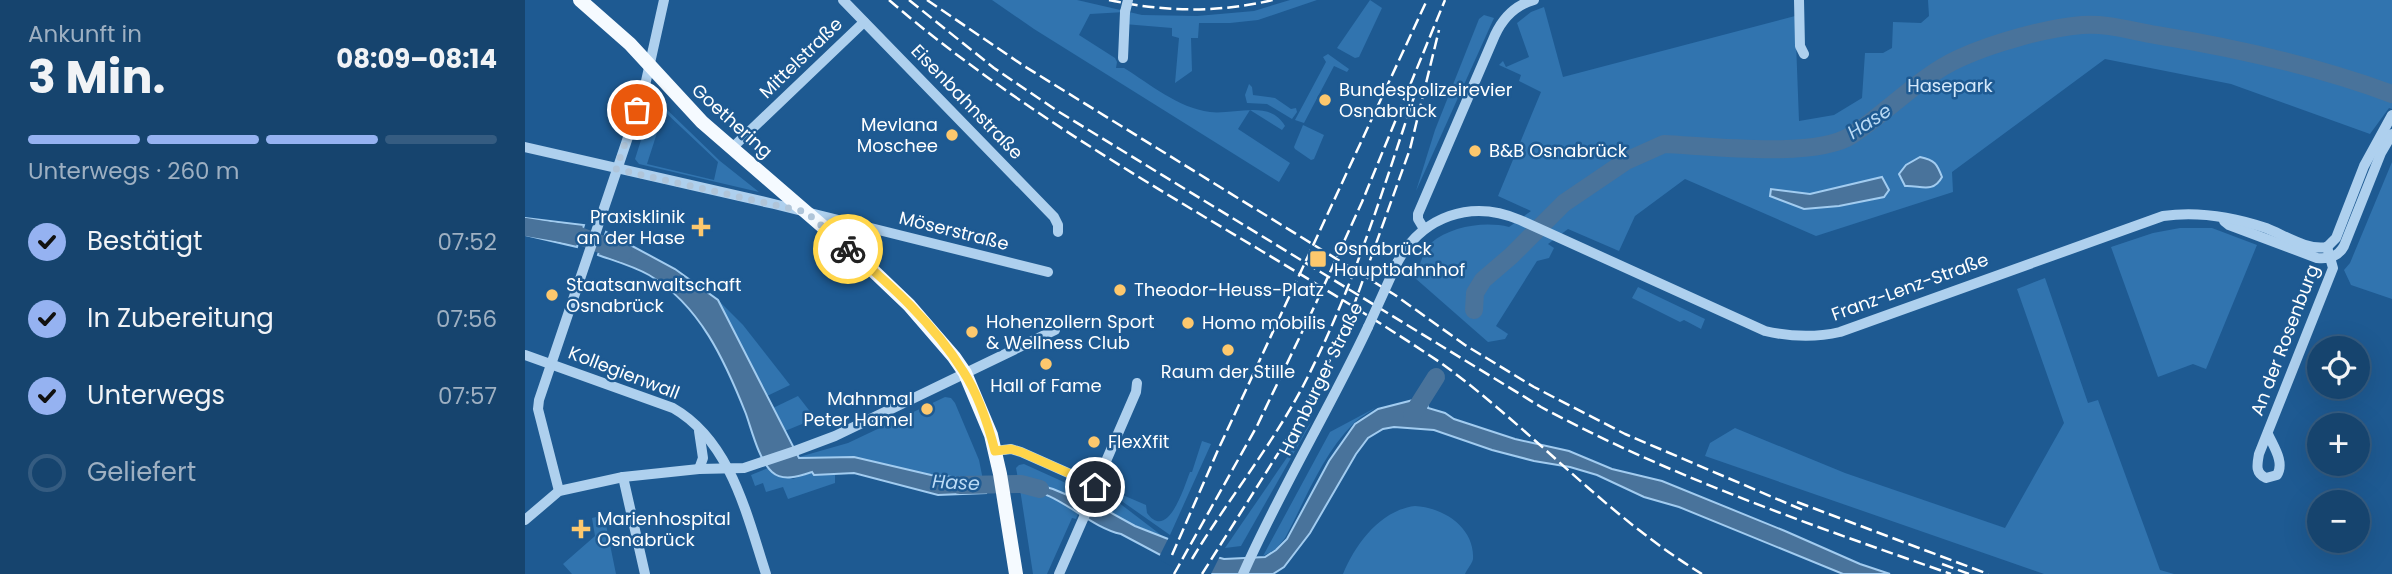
<!DOCTYPE html>
<html lang="de">
<head>
<meta charset="utf-8">
<style>
  body { margin:0; font-family:Poppins,sans-serif; background:#234e76; color:#f1f3f6; height:100vh; display:flex; flex-direction:column; font-size:26px; white-space:nowrap }
  * { box-sizing:border-box; margin:0 }
  p { font-size:23px; color:#9eb0c2 }
  .icon { flex:none; width:38px; height:38px; fill:none; stroke:currentColor; stroke-width:2; stroke-linecap:round; stroke-linejoin:round }
  .map { position:relative; flex:1; overflow:hidden }
  .sheet { display:flex; flex-direction:column; background:#16446e; width:525px }
  .sheet>* { flex:none }
  .buttons { position:absolute; left:1782px; top:336px; display:grid; gap:14px }
  .buttons a { display:grid; place-items:center; width:63px; height:63px; border-radius:50%; background:#16446e; box-shadow:0 7px 28px #0002,0 0 0 2px #355c81; font-size:35px }
  .pin { position:absolute; display:grid; place-items:center; width:60px; height:60px; color:#fff; margin:-30px; border:4px solid #fff; border-radius:50%; box-shadow:0 2px 7px #0007 }
  .courier { position:absolute; display:grid; place-items:center; width:70px; height:70px; margin:-35px; border:5px solid #ffd54a; border-radius:50%; background:#fff; color:#222; box-shadow:0 2px 9px #0007 }
  .headline em { font-style:normal; font-weight:700 }
  .headline div { display:flex; flex-direction:column-reverse }
  .headline { display:flex; align-items:center; justify-content:space-between; height:119px; padding:0 28px }
  h1 { font-size:46px; font-weight:700; line-height:52px }
  .bar { display:grid; grid-template-columns:repeat(4,1fr); gap:10px 7px; align-content:center; height:84px; padding:0 28px }
  .bar i { height:9px; border-radius:5px; background:#355c81 }
  .bar .on { background:#95b2f1 }
  .bar p { grid-column:span 4 }
  ol { padding:0 28px; list-style:none }
  li { display:flex; align-items:center; gap:21px; height:77px }
  li p { margin-inline-start:auto }
  li .icon { padding:7px; border-radius:50%; background:#95b2f1; color:#111; stroke-width:4 }
  li:last-child { color:#9eb0c2 }
  li i { width:38px; height:38px; border:4px solid #355c81; border-radius:50% }
  main { display:flex; flex:1; min-height:0 }
  .map>svg:first-child { display:block }
  .green { fill:#3174af; fill-rule:evenodd }
  .water { fill:#49739b; stroke:#a2ccf0; stroke-width:2 }
  .pier { fill:#1e5a92 }
  .lines { fill:none; stroke-linecap:round; stroke-linejoin:round }
  .river { stroke:#49739b; stroke-width:18 }
  .minor { stroke:#aed0ee; stroke-width:10 }
  .major { stroke:#f5faff; stroke-width:14 }
  .rail { stroke:#fff; stroke-width:2.5; stroke-dasharray:12 5; stroke-linecap:butt }
  .minor-bridge { stroke:#aed0ee; stroke-width:10 }
  .done { stroke:#b0c5d9; stroke-width:7; stroke-dasharray:0 12.6 }
  .route { stroke:#ffd54a; stroke-width:9 }
  .poi-dot { fill:#fdc86d; stroke:#1e5a92; stroke-width:2.5 }
  .labels { text-anchor:middle; stroke-width:5; stroke-linejoin:round; paint-order:stroke }
  .street-label { font-size:18px; fill:#fff; stroke:#1e5a92 }
  .park-label { font-size:18px; fill:#d4e8fa; stroke:#1e5a92 }
  .poi-label { font-size:18px; fill:#fff; stroke:#1e5a92; text-anchor:start }
  .water-label { font-size:19px; font-style:italic; fill:#badaf5; stroke:#1e5a92 }
</style>
</head>
<body>
<main>
<section class="sheet">
<div class="headline"><div><h1>3 Min.</h1><p>Ankunft in</p></div><em>08:09–08:14</em></div>
<div class="bar"><i class="on"></i><i class="on"></i><i class="on"></i><i></i><p>Unterwegs · 260 m</p></div>
<ol>
<li><svg class="icon" aria-label="check" viewBox="0 0 24 24"><path d="M5 12l5 5 9-10"/></svg>Bestätigt<p>07:52</p></li>
<li><svg class="icon" aria-label="check" viewBox="0 0 24 24"><path d="M5 12l5 5 9-10"/></svg>In Zubereitung<p>07:56</p></li>
<li><svg class="icon" aria-label="check" viewBox="0 0 24 24"><path d="M5 12l5 5 9-10"/></svg>Unterwegs<p>07:57</p></li>
<li><i></i>Geliefert</li>
</ol>
</section>
<div class="map">
<svg width="1867" height="574" viewBox="0 0 1867 574">
  <rect width="100%" height="100%" fill="#1e5a92"/>
  <g class="green">
    <path d="M 467,0 L 552,0 L 617,15 L 672,16 L 729,11 L 765,0 L 792,0 L 733,20 L 705,23 L 674,23 L 673,38 L 666,38 L 667,71 L 650,83 L 654,38 L 647,36 L 647,28 L 599,24 L 600,12 L 565,14 L 554,35 L 590,58 L 592,62 L 591,68 L 599,68 C 625,84 653,108 685,112 C 709,115 745,99 760,126 L 757,130 L 725,110 L 713,129 L 765,163 L 754,182 L 509,29 Z"/>
    <polygon points="845,0 857,8 834,57 830,58 812,48"/>
    <path d="M 1403,0 L 1867,0 L 1867,109 L 1864,108 L 1845,134 L 1706,84 L 1580,59 L 1427,172 L 1428,192 L 1291,236 L 1160,179 L 1110,216 L 1094,251 L 1043,229 L 1023,244 L 1029,248 L 1024,258 L 1012,261 L 971,326 L 983,334 L 980,339 L 963,342 L 890,278 C 894,268 898,251 906,243 C 926,226 960,221 984,227 L 1006,211 L 973,196 L 1016,92 L 994,81 L 996,75 L 974,65 L 978,61 L 981,67 L 1004,57 L 992,23 L 1006,12 L 1019,7 L 1038,77 L 1270,16 L 1274,121 L 1309,115 L 1337,98 L 1340,53 L 1358,53 L 1367,48 L 1368,22 L 1396,23 L 1404,16 Z"/>
    <polygon points="959,15 969,18 891,191 910,130 954,19"/>
    <polygon points="803,54 824,69 822,72 809,66 779,123 770,120 801,62 798,57"/>
    <polygon points="724,84 727,87 728,95 750,98 766,109 771,108 772,112 767,119 742,104 722,103 720,95"/>
    <path d="M 133,101 L 195,161 L 234,192 L 114,164 L 110,159 L 128,102 ZM 139,111 L 193,162 L 189,180 L 122,164 Z"/>
    <polygon points="778,125 799,135 789,159 786,160 770,149 769,147"/>
    <polygon points="1867,162 1867,299 1826,285 1819,270 1825,263"/>
    <polygon points="1655,228 1687,228 1732,245 1681,369 1668,364 1633,377 1586,247 1628,233"/>
    <polygon points="1520,278 1563,403 1573,400 1635,570 1649,574 1519,574 1180,456 1185,443 1210,428 1320,473 1480,528 1539,423 1492,289"/>
    <polygon points="1113,287 1180,319 1176,329 1159,320 1155,322 1107,298"/>
    <polygon points="193,300 218,325 265,385 242,396"/>
    <polygon points="273,396 287,414 277,424 260,431 248,408"/>
    <polygon points="420,397 426,398 430,403 454,460 458,480 406,475 329,457 274,457 323,443"/>
    <path d="M 850,408 C 843,413 834,418 828,424 C 797,455 780,501 760,538 L 751,549 L 738,556 L 805,432 Z"/>
    <polygon points="787,421 716,546 700,548"/>
    <path d="M 677,441 L 686,444 L 645,535 L 581,490 L 579,487 L 621,505 L 622,513 C 643,542 659,487 665,472 L 667,472 Z"/>
    <polygon points="499,464 563,493 559,502 493,479 491,468 494,465"/>
    <polygon points="243,468 268,479 288,472 289,475 310,474 310,483 263,499 258,487 241,492 238,483 230,486 226,475"/>
    <path d="M 495,489 C 513,489 539,501 554,512 L 551,519 L 547,518 L 522,574 L 508,574 Z"/>
    <polygon points="580,498 589,499 636,535 610,526 572,505"/>
    <path d="M 890,506 C 917,507 950,527 948,559 C 947,564 942,569 940,574 L 818,574 C 831,543 856,510 890,506 Z"/>
    <polygon points="79,515 91,574 47,574 38,564 70,536 67,518"/>
  </g>
  <g class="water">
    <path d="M 1395,157 C 1410,160 1412,164 1417,177 C 1408,194 1395,185 1380,186 L 1374,174 L 1381,165 Z"/>
    <polygon points="1357,177 1364,190 1359,197 1314,206 1279,209 1245,196 1246,189 1285,194"/>
    <polygon points="0,218 59,225 52,247 0,235"/>
    <path d="M 81,232 L 150,269 L 193,300 L 274,458 L 329,457 L 406,475 L 458,480 L 461,493 L 413,495 L 329,473 L 289,475 L 287,472 C 275,476 258,482 247,472 C 234,460 227,431 221,414 C 200,361 175,305 124,275 C 108,266 90,261 73,255 Z"/>
    <path d="M 896,395 L 901,398 L 903,408 L 920,413 L 929,419 L 990,439 L 1044,451 L 1087,469 L 1137,481 L 1260,531 L 1335,564 L 1365,574 L 1318,574 L 1154,507 L 1119,497 L 1072,475 L 1045,467 L 1009,461 L 967,450 L 909,430 L 869,427 L 858,429 L 843,438 L 831,454 L 785,533 L 759,567 L 748,574 L 671,574 L 596,534 C 561,526 532,489 495,489 L 493,479 L 528,489 L 559,502 L 572,505 L 610,526 L 684,555 L 699,559 L 740,557 L 751,550 L 762,539 L 804,461 L 830,424 L 853,409 L 892,399 Z"/>
  </g>
  <polygon class="pier" points="645,535 696,554 686,574 662,574 633,559"/>
  <g class="lines">
    <g class="river">
      <polyline points="0,227 55,236 98,253"/>
      <path d="M 949,310 L 950,293 L 958,280 L 986,256 L 1039,203 L 1101,161 L 1139,144 C 1184,146 1291,159 1327,135 C 1364,111 1395,76 1435,58 C 1468,43 1521,28 1557,25 C 1582,23 1607,31 1631,35 C 1711,48 1791,66 1867,94"/>
      <polyline points="887,415 911,377"/>
      <polyline points="435,485 496,484 515,489"/>
    </g>
    <g class="minor">
      <polyline points="318,0 529,217 533,225 533,232"/>
      <polyline points="1274,0 1275,46 1279,54"/>
      <polyline points="598,58 600,12"/>
      <polyline points="0,147 249,204 523,272"/>
      <polyline points="207,148 339,22"/>
      <path d="M 1699,221 L 1704,225 L 1792,258 C 1804,259 1813,257 1819,246 L 1856,153 L 1867,134"/>
      <path d="M 899,229 L 893,219 L 893,214 L 970,35 C 978,18 990,5 1009,0"/>
      <polyline points="1802,247 1811,238 1839,166 1867,115"/>
      <path d="M 340,263 C 334,247 333,235 352,231"/>
      <path d="M 872,263 C 897,216 946,199 995,220 L 1240,331 C 1266,337 1289,338 1315,332 L 1638,216 C 1673,211 1708,217 1741,228 C 1759,235 1783,251 1802,247"/>
      <path d="M 0,355 L 148,408 C 206,441 222,516 241,574"/>
      <polyline points="174,431 178,458 174,469"/>
      <path d="M 1743,434 C 1748,446 1760,462 1752,475 L 1741,478 C 1730,473 1732,465 1734,454 L 1808,268 L 1802,247"/>
      <polyline points="470,451 486,449 496,452 559,480 570,480"/>
      <polyline points="98,477 120,574"/>
      <polyline points="34,491 13,409 14,400 119,90 139,0"/>
      <polyline points="0,520 34,491 98,477 174,469 219,468 270,451 310,436 530,330"/>
      <polyline points="534,574 569,494 570,480 575,475 611,392 612,383"/>
      <path d="M 718,574 C 755,490 804,410 843,327"/>
    </g>
    <polyline class="major" points="55,0 105,44 177,122 340,263 384,305 429,357 440,373 466,435 475,474 491,574"/>
    <g class="rail">
      <path d="M 364,0 C 531,144 733,240 916,363 C 1007,429 1080,515 1177,574"/>
      <path d="M 384,0 L 469,68 L 531,110 L 1016,407 C 1146,477 1286,525 1426,574"/>
      <polyline points="402,0 499,66 870,295 940,345 1009,387 1100,434 1280,511"/>
      <path d="M 584,0 C 640,12 692,13 748,0"/>
      <polyline points="1272,502 1463,574"/>
      <polyline points="647,555 693,450 902,0"/>
      <path d="M 667,559 C 702,501 745,448 777,388 C 827,293 858,189 892,88"/>
      <polyline points="1417,564 1444,574"/>
      <polyline points="649,574 732,426 791,303 837,202 920,0"/>
      <polyline points="677,574 771,425 793,386 825,316 885,149 914,30"/>
    </g>
    <g class="minor-bridge">
      <polyline points="600,12 603,0"/>
      <polyline points="843,327 872,263"/>
    </g>
  </g>
  <g class="lines">
    <polyline class="done" points="112,110 91,169 281,212 323,249"/>
    <path class="route" d="M 323,249 C 365,284 409,324 438,371 C 453,394 463,424 470,451 L 486,449 L 496,452 L 559,480 L 570,480 L 570,487"/>
  </g>
  <g class="poi-dot">
    <circle cx="800" cy="100" r="7"/>
    <circle cx="427" cy="135" r="7"/>
    <circle cx="950" cy="151" r="7"/>
    <path d="M172.5 216.5h7v7h7v7h-7v7h-7v-7h-7v-7h7z"/>
    <rect x="784" y="250" width="18" height="18" rx="3.5"/>
    <circle cx="595" cy="290" r="7"/>
    <circle cx="27" cy="295" r="7"/>
    <circle cx="663" cy="323" r="7"/>
    <circle cx="447" cy="332" r="7"/>
    <circle cx="703" cy="350" r="7"/>
    <circle cx="521" cy="364" r="7"/>
    <circle cx="402" cy="409" r="7"/>
    <circle cx="569" cy="442" r="7"/>
    <path d="M52.5 518.5h7v7h7v7h-7v7h-7v-7h-7v-7h7z"/>
  </g>
  <g class="labels">
    <g class="street-label">
      <text transform="translate(276 58) rotate(-44)" y="6">Mittelstraße</text>
      <text transform="translate(442 102) rotate(46)" y="6">Eisenbahnstraße</text>
      <text transform="translate(207 121) rotate(42)" y="6">Goethering</text>
      <text transform="translate(429 231) rotate(14)" y="6">Möserstraße</text>
      <text transform="translate(1385 287) rotate(-20)" y="6">Franz-Lenz-Straße</text>
      <text transform="translate(1760 340) rotate(-69)" y="6">An der Rosenburg</text>
      <text transform="translate(99 373) rotate(21)" y="6">Kollegienwall</text>
      <text transform="translate(796 379) rotate(-64)" y="6">Hamburger Straße</text>
    </g>
    <g class="park-label">
      <text x="1425" y="92">Hasepark</text>
    </g>
    <g class="poi-label">
      <text x="814" y="96">Bundespolizeirevier<tspan x="814" dy="21">Osnabrück</tspan></text>
      <text x="413" y="131" text-anchor="end">Mevlana<tspan x="413" dy="21">Moschee</tspan></text>
      <text x="964" y="157">B&amp;B Osnabrück</text>
      <text x="160" y="223" text-anchor="end">Praxisklinik<tspan x="160" dy="21">an der Hase</tspan></text>
      <text x="809" y="255">Osnabrück<tspan x="809" dy="21">Hauptbahnhof</tspan></text>
      <text x="41" y="291">Staatsanwaltschaft<tspan x="41" dy="21">Osnabrück</tspan></text>
      <text x="609" y="296">Theodor-Heuss-Platz</text>
      <text x="461" y="328">Hohenzollern Sport<tspan x="461" dy="21">&amp; Wellness Club</tspan></text>
      <text x="677" y="329">Homo mobilis</text>
      <text x="703" y="378" text-anchor="middle">Raum der Stille</text>
      <text x="521" y="392" text-anchor="middle">Hall of Fame</text>
      <text x="388" y="405" text-anchor="end">Mahnmal<tspan x="388" dy="21">Peter Hamel</tspan></text>
      <text x="583" y="448">FlexXfit</text>
      <text x="72" y="525">Marienhospital<tspan x="72" dy="21">Osnabrück</tspan></text>
    </g>
    <g class="water-label">
      <text transform="translate(1344 121) rotate(-33)" y="7">Hase</text>
      <text transform="translate(431 482) rotate(3)" y="7">Hase</text>
    </g>
  </g>
</svg>
<div class="buttons">
<a><svg class="icon" aria-label="locate" viewBox="0 0 24 24"><circle cx="12" cy="12" r="6"/><path d="M12 2v4M12 18v4M2 12h4M18 12h4"/></svg></a>
<a>+</a>
<a>−</a>
</div>
<div class="pin" style="left:112px;top:110px;background:#ea580c"><svg class="icon" aria-label="bag" viewBox="0 0 24 24"><path d="M5 8h14l-1 12H6zM9 8a3 3 0 0 1 6 0"/></svg></div>
<div class="pin" style="left:570px;top:487px;background:#1f2937"><svg class="icon" aria-label="home" viewBox="0 0 24 24"><path d="M3 11l9-7 9 7M6 9v11h12V9"/></svg></div>
<div class="courier" style="left:323px;top:249px"><svg class="icon" aria-label="bike" viewBox="0 0 24 24"><circle cx="6" cy="16" r="4"/><circle cx="18" cy="16" r="4"/><path d="M6 16l4-8h5l3 8M10 8l3 8H6M13 5h3"/></svg></div>
</div>
</main>
</body>
</html>
